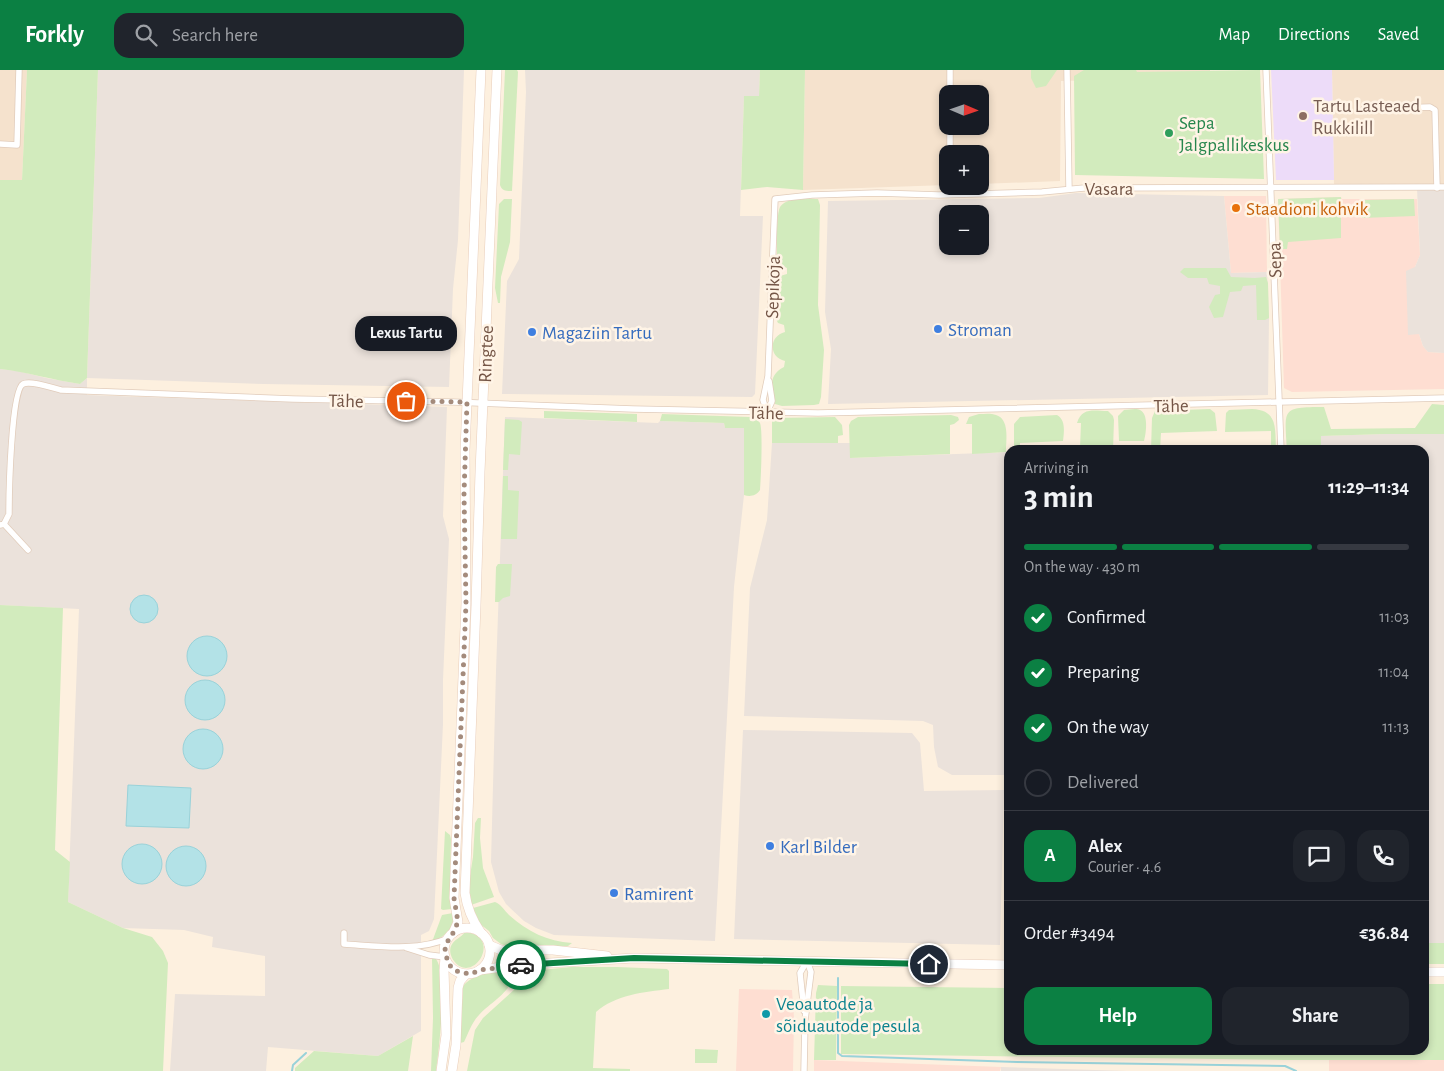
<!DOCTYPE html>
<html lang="en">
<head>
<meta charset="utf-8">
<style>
  body { margin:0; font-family:"Alegreya Sans",sans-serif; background:#20242c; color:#f1f3f6; height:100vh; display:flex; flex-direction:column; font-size:19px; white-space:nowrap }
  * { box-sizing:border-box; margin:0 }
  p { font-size:16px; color:#9ea1a6 }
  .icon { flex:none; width:28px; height:28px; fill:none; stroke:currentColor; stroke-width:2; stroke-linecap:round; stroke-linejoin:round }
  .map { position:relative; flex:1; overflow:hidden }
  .details { position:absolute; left:1004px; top:375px; width:425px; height:610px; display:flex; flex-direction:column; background:#171b24; border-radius:15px; box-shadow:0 2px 8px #0003 }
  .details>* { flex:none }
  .needle { width:32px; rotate:92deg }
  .tools { position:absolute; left:939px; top:15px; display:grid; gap:10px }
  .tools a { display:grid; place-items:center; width:50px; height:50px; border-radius:10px; background:#171b24; box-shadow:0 2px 8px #0003; font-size:25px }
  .pin { position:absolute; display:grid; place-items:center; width:42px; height:42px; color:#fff; margin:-21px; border:2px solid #fff; border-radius:50%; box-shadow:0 1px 5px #0007 }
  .courier { position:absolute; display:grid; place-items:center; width:50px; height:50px; margin:-25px; border:4px solid #0b8043; border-radius:50%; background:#fff; color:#222; box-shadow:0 1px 6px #0007 }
  .bubble { position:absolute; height:35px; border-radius:15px; background:#171b24; box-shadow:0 2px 8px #0003; font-size:16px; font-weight:700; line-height:35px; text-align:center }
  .headline em { font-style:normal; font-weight:700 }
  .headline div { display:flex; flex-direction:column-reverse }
  .headline { display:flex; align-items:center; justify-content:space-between; height:85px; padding:0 20px }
  h1 { font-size:32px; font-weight:700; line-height:38px }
  .bar { display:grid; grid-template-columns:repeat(4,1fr); gap:8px 5px; align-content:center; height:60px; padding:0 20px }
  .bar i { height:6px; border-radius:4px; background:#363941 }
  .bar .selected { background:#0b8043 }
  .bar p { grid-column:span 4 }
  .line { display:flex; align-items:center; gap:12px; padding:0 20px; border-top:1px solid #363941 }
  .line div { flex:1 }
  .round { display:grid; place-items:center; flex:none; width:52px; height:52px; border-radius:15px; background:#20242c }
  ol { padding:0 20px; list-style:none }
  li { display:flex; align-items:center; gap:15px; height:55px }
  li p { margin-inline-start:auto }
  li .icon { padding:5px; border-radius:50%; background:#0b8043; color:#fff; stroke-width:4 }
  li:last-child { color:#9ea1a6 }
  li i { width:28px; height:28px; border:2px solid #363941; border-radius:50% }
  .primary-button { display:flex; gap:10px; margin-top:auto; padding:10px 20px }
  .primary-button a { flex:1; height:58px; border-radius:15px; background:#0b8043; color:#fff; font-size:20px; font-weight:700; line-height:58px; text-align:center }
  .primary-button a+a { background:#20242c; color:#f1f3f6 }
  header { display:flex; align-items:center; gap:30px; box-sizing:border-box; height:70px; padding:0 25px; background:#0b8043; color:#fff }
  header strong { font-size:24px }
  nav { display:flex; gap:28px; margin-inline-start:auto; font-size:18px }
  .search { width:350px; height:45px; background:#20242c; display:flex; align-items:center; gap:12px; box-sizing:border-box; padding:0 18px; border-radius:15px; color:#9ea1a6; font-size:19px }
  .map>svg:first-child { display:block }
  .residential { fill:#f5e2cd; fill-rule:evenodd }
  .commercial { fill:#feded2 }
  .industrial { fill:#ebe2db; fill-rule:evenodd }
  .education { fill:#eddcf9 }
  .green { fill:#d2ebbd }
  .water { fill:#b3e2e7; stroke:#99d2d9 }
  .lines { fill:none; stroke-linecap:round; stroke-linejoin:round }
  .stream { stroke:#99d2d9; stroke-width:2 }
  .minor-casing { stroke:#e1ccbb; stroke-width:7 }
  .secondary-casing { stroke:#e9cebb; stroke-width:10 }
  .minor { stroke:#fff; stroke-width:5.5 }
  .secondary { stroke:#fff; stroke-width:9 }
  .done { stroke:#a48b7c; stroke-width:5; stroke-dasharray:0 9 }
  .route { stroke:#0b8043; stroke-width:6 }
  .education-dot { fill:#8d6e63; stroke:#fff4e6; stroke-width:2 }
  .leisure-dot { fill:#2e9e5b; stroke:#fff4e6; stroke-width:2 }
  .food-dot { fill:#e8710a; stroke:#fff4e6; stroke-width:2 }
  .shop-dot { fill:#3f7fe0; stroke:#fff4e6; stroke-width:2 }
  .culture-dot { fill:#0f9aa8; stroke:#fff4e6; stroke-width:2 }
  .labels { text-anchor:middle; stroke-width:5; stroke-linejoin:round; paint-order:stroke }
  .education-label { font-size:19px; fill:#785e54; stroke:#fff4e6; text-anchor:start }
  .leisure-label { font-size:19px; fill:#27864d; stroke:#fff4e6; text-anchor:start }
  .street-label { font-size:19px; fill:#745546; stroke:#fff4e6 }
  .food-label { font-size:19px; fill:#c56008; stroke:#fff4e6; text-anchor:start }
  .shop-label { font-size:19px; fill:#366cbe; stroke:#fff4e6; text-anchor:start }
  .culture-label { font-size:19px; fill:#0d838f; stroke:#fff4e6; text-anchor:start }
</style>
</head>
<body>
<header>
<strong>Forkly</strong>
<div class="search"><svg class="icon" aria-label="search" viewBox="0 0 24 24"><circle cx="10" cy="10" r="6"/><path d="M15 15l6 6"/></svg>Search here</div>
<nav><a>Map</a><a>Directions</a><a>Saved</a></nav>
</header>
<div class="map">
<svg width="1444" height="1001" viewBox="0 0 1444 1001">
  <rect width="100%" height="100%" fill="#fdf0df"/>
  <g class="residential">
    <polygon points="0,0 27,0 22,110 0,110"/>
    <path d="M 805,0 L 1210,0 L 1210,7 L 1061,11 L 1060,111 L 980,114 L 980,84 L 948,84 L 947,115 L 803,120 ZM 948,24 L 980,24 L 980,56 L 948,56 Z"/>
    <polygon points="1332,0 1444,0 1444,117 1334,118"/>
  </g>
  <g class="commercial">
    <polygon points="1224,126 1266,126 1267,202 1231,203"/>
    <polygon points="1341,127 1342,129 1417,129 1420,185 1415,197 1408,264 1419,264 1423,276 1428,282 1444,283 1444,319 1292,322 1284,318 1278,129"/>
    <polygon points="739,919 792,920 794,948 793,1001 736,1001"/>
    <polygon points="814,990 1001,997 1000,1001 814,1001"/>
    <rect x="1329" y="990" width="115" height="11"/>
  </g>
  <g class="industrial">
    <polygon points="98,0 464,0 458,170 453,219 449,317 264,314 87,308 87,325 447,337 443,446 449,469 443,610 443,654 434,849 429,861 421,865 421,961 378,986 268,977 266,1001 170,1001 175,924 265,926 265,886 212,877 213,867 184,860 123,858 68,832 79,539 0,535 0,299 18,301 46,308 80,314 87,308"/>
    <polygon points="525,0 760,0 759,27 744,27 740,146 763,146 755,324 752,327 502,324 507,211 519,189 526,22"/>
    <polygon points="1444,117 1444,283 1428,282 1423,276 1419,264 1408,265 1406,201 1415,197 1420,185 1417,118"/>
    <path d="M 1076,123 L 1224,126 L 1231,203 L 1267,202 L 1269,248 L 1268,325 L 828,334 L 831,279 L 825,242 L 828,131 L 1039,128 ZM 948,144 L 980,144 L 980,176 L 948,176 Z"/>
    <polygon points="505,347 658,353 660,351 724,353 725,358 744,358 744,425 734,517 715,871 554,865 536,858 524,851 506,834 499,822 491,792 496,601"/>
    <polygon points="1385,364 1444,364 1444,873 1424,873 1424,380 1321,380 1320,366"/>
    <polygon points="772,373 850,373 850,388 1009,382 1009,705 952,705 938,697 934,677 933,655 923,651 744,646 750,518 767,450"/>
    <polygon points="743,660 912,663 920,673 924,721 1004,720 1000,875 734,869"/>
    <polygon points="1001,997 1127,1001 1001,1001"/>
  </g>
  <polygon class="education" points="1271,0 1332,0 1334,110 1276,110"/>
  <g class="green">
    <path d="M 27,0 L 98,0 L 87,308 L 80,314 C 53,310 27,302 0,299 L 0,110 L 22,110 Z"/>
    <path d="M 505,0 L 517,0 L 518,2 L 512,121 C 506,121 502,121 500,115 Z"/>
    <polygon points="760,0 805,0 803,120 767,117 741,120 744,26 759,26"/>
    <polygon points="1031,0 1057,0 1046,16 1036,18 1031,8"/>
    <polygon points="1084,0 1136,0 1137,2 1260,0 1264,109 1075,105 1074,6"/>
    <polygon points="1341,127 1341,168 1288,172 1287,179 1280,179 1278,129"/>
    <polygon points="504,129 512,129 510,172 501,207 500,233 498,233 495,218 499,134"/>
    <path d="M 818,129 L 820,135 L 818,235 L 824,280 L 821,327 L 819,334 L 814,335 L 782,336 L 775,334 C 771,318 768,305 784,297 L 785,291 C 768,287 769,266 785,262 L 784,255 L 778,253 C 772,243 773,215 780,206 L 787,204 L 787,198 L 780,195 L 777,188 C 777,178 776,145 780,137 C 786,127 808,128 818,129 Z"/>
    <polygon points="1414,129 1415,146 1362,148 1361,130"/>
    <polygon points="1184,198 1226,198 1231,207 1255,208 1266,207 1268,213 1269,248 1265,250 1257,250 1256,215 1243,216 1241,221 1230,222 1223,247 1214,248 1209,237 1215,225 1220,224 1220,216 1209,214 1207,208 1188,208 1180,202"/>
    <path d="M 1432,334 L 1444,335 L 1444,364 L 1385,364 L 1321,366 L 1321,380 L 1287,380 C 1285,339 1280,337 1324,337 L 1331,359 L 1415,358 Z"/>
    <polygon points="1210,339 1215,343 1217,361 1161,363 1160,380 1151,380 1152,348 1155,341"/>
    <path d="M 1252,339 C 1278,340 1275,358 1276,379 L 1271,379 L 1271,361 L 1225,362 L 1226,343 L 1229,340 Z"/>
    <path d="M 1124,340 C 1128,340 1136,338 1140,340 C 1149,344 1146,364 1144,371 L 1119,371 L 1118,346 Z"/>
    <polygon points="544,341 637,344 637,352 544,348"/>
    <path d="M 1108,341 L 1113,346 L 1114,350 L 1113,380 L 1073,380 L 1073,379 L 1080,378 L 1081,353 L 1077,353 C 1082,337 1094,341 1108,341 Z"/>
    <path d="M 662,344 L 750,347 C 753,349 758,349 760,353 C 763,360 761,409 760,420 C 756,426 750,427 744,425 L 744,358 L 725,358 L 724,353 L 660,351 Z"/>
    <path d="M 979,344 C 984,344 991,343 996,345 C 1010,349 1006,371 1006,382 L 972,384 L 972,354 L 966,354 L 969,347 Z"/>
    <polygon points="951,345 958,347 959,350 954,354 950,355 950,384 850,388 849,355 851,351 858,347"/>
    <path d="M 1057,345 C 1066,350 1064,362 1063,371 L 1020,373 L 1020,377 L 1014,377 L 1014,354 L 1020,347 Z"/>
    <polygon points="835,347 842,355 843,365 838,366 838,373 772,373 772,350 775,348"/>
    <polygon points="505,349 519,350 522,352 520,385 509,384 508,400 503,400"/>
    <polygon points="503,406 508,406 508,420 519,421 517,469 501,469"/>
    <polygon points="498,494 512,494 510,526 503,528 499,532 495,532 496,497"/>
    <polygon points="0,535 63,538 55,780 70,792 68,832 123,858 152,867 163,881 168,893 163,1001 0,1001"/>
    <polygon points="478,748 481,748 480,768 483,798 494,827 471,835 469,812 473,787 475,753"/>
    <polygon points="445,761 450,765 451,769 450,823 452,839 443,840 441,839"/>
    <path d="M 495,832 C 501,834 504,840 509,845 C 528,862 547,871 572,873 L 568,876 L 510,877 L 501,874 L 493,868 L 489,861 L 480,854 L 473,838 Z"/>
    <path d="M 453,843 C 456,858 445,866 432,872 L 442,845 Z"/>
    <path d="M 465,862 C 504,866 473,916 454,891 C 451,887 449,881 451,876 C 454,869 461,868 465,862 Z"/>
    <rect x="1424" y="873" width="20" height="21"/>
    <path d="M 432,888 L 436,889 C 448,905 439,979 436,1001 L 431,1001 L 433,948 Z"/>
    <path d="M 571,897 L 617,897 L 667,899 L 669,901 L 669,919 C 644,922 615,925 596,942 L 593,998 L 630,999 L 630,1001 L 467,1001 L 475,960 L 483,948 L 516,918 L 519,913 L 521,902 Z"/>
    <path d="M 506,899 C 525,914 489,933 479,945 C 472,952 468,964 464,972 L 460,973 L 463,916 C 473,904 491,903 506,899 Z"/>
    <polygon points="1424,914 1444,914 1444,990 1285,990 841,984 841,916 1009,918 1009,980 1424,980"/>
    <polygon points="818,915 837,916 836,990 814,990 816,923"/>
    <polygon points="413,966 408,1001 295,1001 295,998 314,981 378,986"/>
    <polygon points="695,979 718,980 717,993 695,993"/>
  </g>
  <g class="water">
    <circle cx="144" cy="539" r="14"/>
    <circle cx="207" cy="586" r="20"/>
    <circle cx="205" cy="630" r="20"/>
    <circle cx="203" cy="679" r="20"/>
    <polygon points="128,715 191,718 189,758 126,756"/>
    <circle cx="142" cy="794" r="20"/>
    <circle cx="186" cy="796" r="20"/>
  </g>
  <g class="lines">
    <g class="stream">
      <polyline points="838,908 838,983 842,986 1017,992 1285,996 1296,1001"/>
      <polyline points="292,1001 293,995 306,983"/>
    </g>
    <defs>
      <g id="minor">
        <polyline points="1067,0 1069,119"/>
        <polyline points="1266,0 1281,380"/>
        <polyline points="950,24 950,0"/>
        <polyline points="1364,39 1430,37 1435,40 1437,118"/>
        <polyline points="0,74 17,75 19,0"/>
        <polyline points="950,84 950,56"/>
        <polyline points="767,342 763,330 768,306 775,129 812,125 877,123 939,125 1042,122 1084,118 1444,117"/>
        <polyline points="767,342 772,331 769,311"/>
        <polyline points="4,454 28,480"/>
        <path d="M 0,455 L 4,454 L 9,444 C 9,425 11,320 23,314 C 30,310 53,318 61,320 L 293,329 L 453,332 L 633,339 L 818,343 L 1444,328"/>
        <path d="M 344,863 L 344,874 C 378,876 417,882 449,868"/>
        <polyline points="407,878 429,885 445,887"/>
        <polyline points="804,941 800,903 807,891"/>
        <polyline points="804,1001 805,950 811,902 807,891"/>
      </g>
      <g id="secondary">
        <circle cx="467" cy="881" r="23"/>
        <polyline points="453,863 458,852 454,828 466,533 465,380 481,0"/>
        <path d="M 481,863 C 472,850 467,839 465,823 L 476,535 L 480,402 L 497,0"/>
        <polyline points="489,875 501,880 553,880 607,886"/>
        <polyline points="480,900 516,895 634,888 1009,895"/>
        <polyline points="1424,902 1444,902"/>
        <polyline points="441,1001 446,965 444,900 445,887"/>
        <polyline points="452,1001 456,975 458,918 460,911 466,904"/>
      </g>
    </defs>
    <use href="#minor" class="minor-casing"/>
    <use href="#secondary" class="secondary-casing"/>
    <use href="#minor" class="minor"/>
    <use href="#secondary" class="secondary"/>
  </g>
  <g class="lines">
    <polyline class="done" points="406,331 467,332 464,424 466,533 454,828 458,852 453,863 446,874 445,880 448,893 453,899 459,902 471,904 480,900 521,895"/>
    <polyline class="route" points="521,895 634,888 929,894"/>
  </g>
  <circle class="education-dot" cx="1303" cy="46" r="5"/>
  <circle class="leisure-dot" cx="1169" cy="63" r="5"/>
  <circle class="food-dot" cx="1236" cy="138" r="5"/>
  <g class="shop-dot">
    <circle cx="938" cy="259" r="5"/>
    <circle cx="532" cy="262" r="5"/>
    <circle cx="770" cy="776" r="5"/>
    <circle cx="614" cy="823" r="5"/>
  </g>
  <circle class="culture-dot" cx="766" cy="944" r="5"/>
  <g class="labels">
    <g class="education-label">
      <text x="1313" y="42">Tartu Lasteaed<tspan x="1313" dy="22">Rukkilill</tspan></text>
    </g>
    <g class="leisure-label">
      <text x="1179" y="59">Sepa<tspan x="1179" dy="22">Jalgpallikeskus</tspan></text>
    </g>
    <g class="street-label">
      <text x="1109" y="125">Vasara</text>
      <text transform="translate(1274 190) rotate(-92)" y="7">Sepa</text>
      <text transform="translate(772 217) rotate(-88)" y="7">Sepikoja</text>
      <text transform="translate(485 284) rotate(-88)" y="7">Ringtee</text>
      <text transform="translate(346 330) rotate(1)" y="7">Tähe</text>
      <text transform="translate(1171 335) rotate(-1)" y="7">Tähe</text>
      <text transform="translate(766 342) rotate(1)" y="7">Tähe</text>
    </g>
    <g class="food-label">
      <text x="1246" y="145">Staadioni kohvik</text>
    </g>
    <g class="shop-label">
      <text x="948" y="266">Stroman</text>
      <text x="542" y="269">Magaziin Tartu</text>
      <text x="780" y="783">Karl Bilder</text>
      <text x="624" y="830">Ramirent</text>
    </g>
    <g class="culture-label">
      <text x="776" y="940">Veoautode ja<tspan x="776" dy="22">sõiduautode pesula</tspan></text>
    </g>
  </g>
</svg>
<div class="tools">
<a><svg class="needle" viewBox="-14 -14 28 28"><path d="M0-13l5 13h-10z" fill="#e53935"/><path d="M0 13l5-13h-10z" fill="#9ea1a6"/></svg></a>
<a>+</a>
<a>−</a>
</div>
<div class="pin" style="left:406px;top:331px;background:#ea580c"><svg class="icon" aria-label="bag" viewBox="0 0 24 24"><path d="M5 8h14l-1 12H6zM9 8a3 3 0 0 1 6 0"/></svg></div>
<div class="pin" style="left:929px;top:894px;background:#1f2937"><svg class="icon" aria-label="home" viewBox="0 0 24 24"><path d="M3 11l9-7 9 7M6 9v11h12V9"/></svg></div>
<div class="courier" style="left:521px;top:895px"><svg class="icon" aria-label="car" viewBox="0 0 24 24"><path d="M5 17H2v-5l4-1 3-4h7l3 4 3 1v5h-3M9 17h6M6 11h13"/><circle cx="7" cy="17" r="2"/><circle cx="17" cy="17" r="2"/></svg></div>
<div class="bubble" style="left:355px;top:246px;width:102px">Lexus Tartu</div>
<section class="details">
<div class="headline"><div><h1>3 min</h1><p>Arriving in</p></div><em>11:29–11:34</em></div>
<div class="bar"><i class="selected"></i><i class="selected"></i><i class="selected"></i><i></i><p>On the way · 430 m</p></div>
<ol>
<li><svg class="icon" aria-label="check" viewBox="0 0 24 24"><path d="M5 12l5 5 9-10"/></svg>Confirmed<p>11:03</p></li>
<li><svg class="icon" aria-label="check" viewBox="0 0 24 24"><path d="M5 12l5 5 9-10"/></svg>Preparing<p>11:04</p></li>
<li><svg class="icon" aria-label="check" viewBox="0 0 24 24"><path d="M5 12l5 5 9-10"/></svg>On the way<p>11:13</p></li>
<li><i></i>Delivered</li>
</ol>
<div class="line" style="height:90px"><b class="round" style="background:#0b8043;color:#fff">A</b><div><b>Alex</b><p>Courier · 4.6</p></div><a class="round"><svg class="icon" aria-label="chat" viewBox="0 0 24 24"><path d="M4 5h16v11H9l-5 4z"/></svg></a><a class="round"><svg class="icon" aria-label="phone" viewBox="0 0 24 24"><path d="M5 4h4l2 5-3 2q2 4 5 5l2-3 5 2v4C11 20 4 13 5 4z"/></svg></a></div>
<div class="line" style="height:65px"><div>Order #3494</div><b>€36.84</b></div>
<div class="primary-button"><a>Help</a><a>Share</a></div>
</section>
</div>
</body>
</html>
